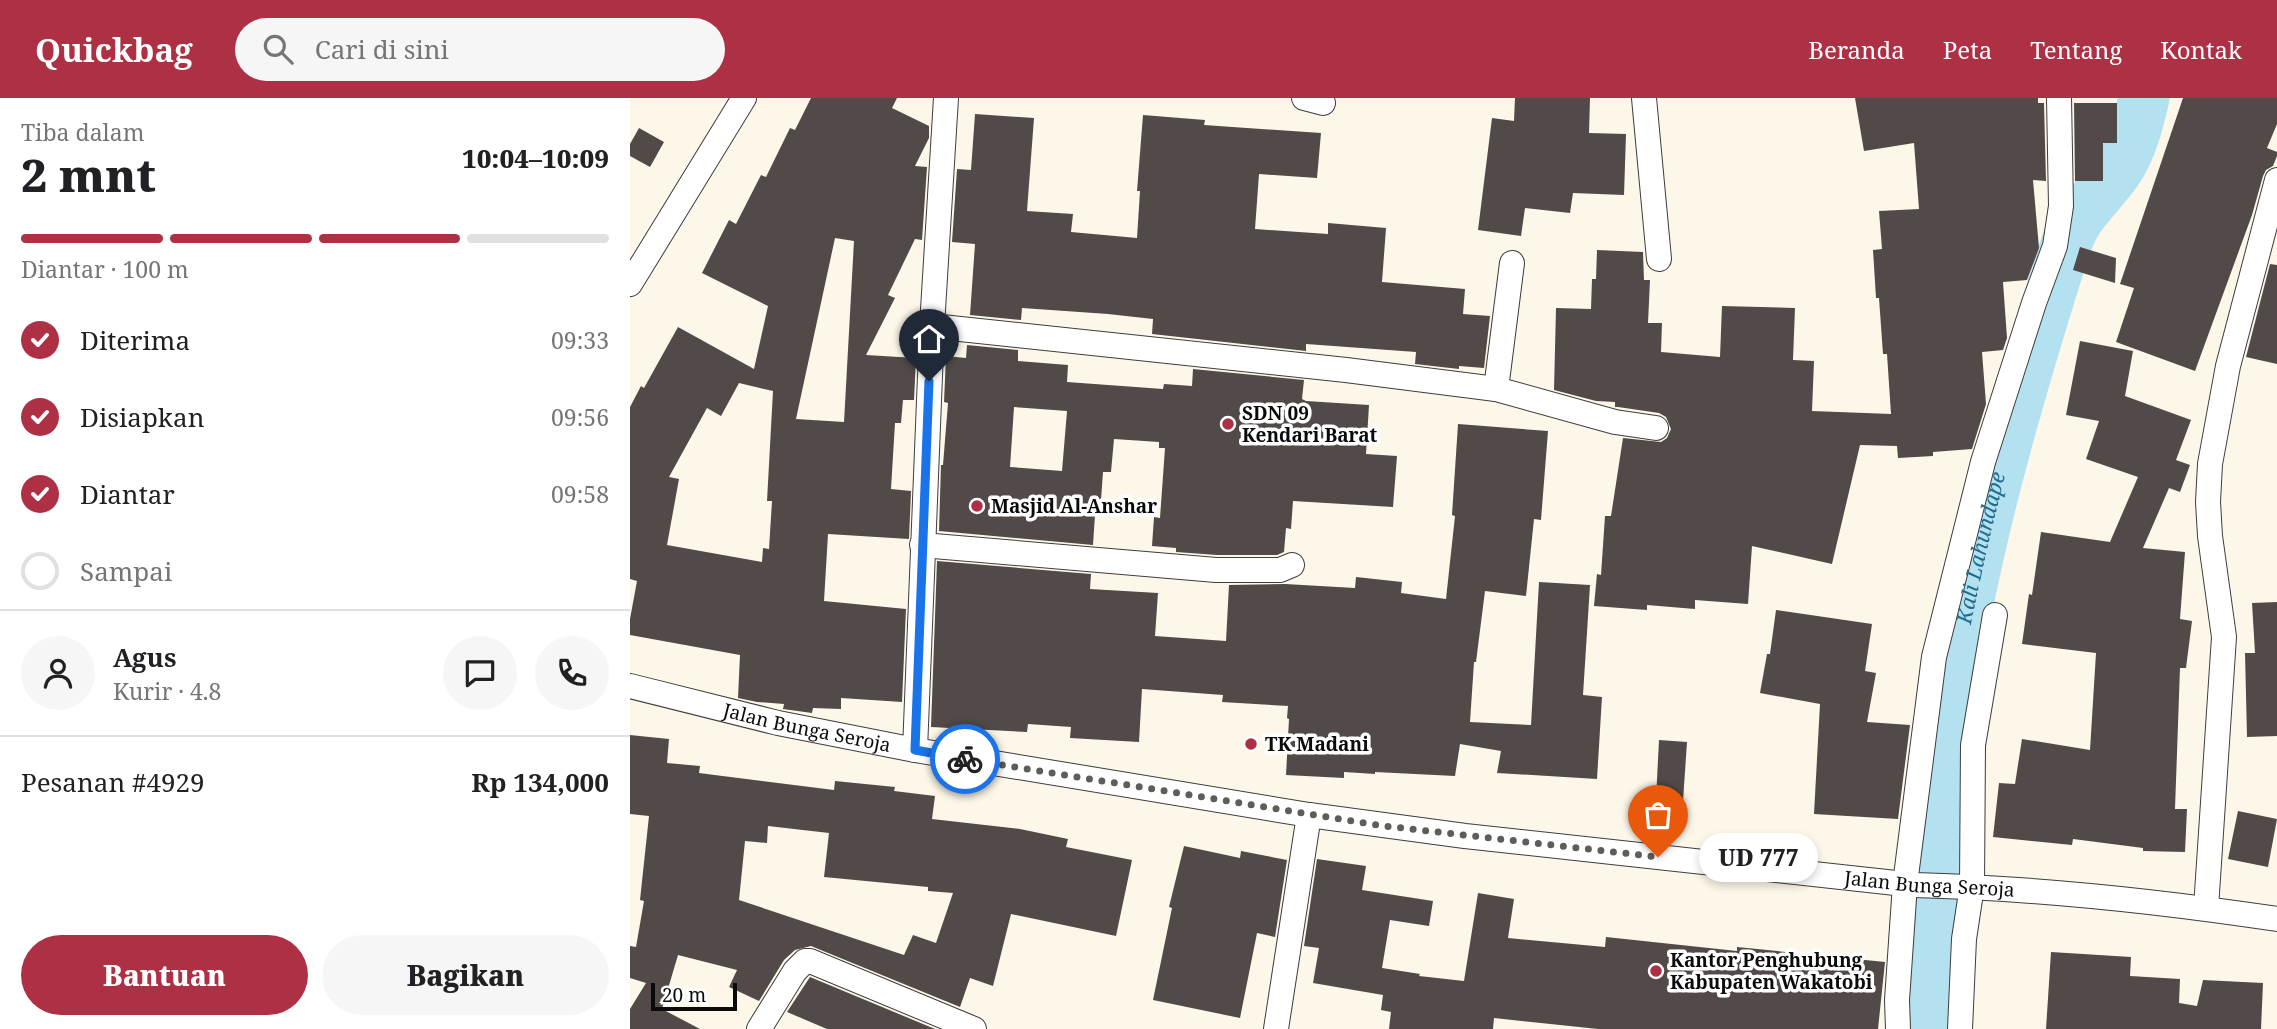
<!DOCTYPE html>
<html lang="id">
<head>
<meta charset="utf-8">
<style>
  body { margin:0; font-family:"Noto Serif",serif; background:#f6f6f6; color:#202124; height:100vh; display:flex; flex-direction:column; font-size:26px; white-space:nowrap }
  * { box-sizing:border-box; margin:0 }
  p { font-size:23px; color:#757577 }
  .icon { flex:none; width:38px; height:38px; fill:none; stroke:currentColor; stroke-width:2; stroke-linecap:round; stroke-linejoin:round }
  .map { position:relative; flex:1; overflow:hidden }
  .sheet { display:flex; flex-direction:column; background:#fff; width:630px }
  .sheet>* { flex:none }
  .scale { position:absolute; left:21px; bottom:18px; width:86px; box-sizing:border-box; padding-left:7px; border:4px solid #0a0a0a; border-top:0; font-size:19px; line-height:24px; white-space:nowrap; color:#0a0a0a; -webkit-text-stroke:5px #fff; paint-order:stroke }
  .pin { position:absolute; display:grid; place-items:center; width:60px; height:60px; color:#fff; margin:-72px -30px; border-radius:50% 50% 50% 0; rotate:-45deg; box-shadow:0 0 7px #0007 }
  .pin .icon { rotate:45deg }
  .courier { position:absolute; display:grid; place-items:center; width:70px; height:70px; margin:-35px; border:5px solid #1a73e8; border-radius:50%; background:#fff; color:#222; box-shadow:0 2px 9px #0007 }
  .bubble { position:absolute; height:49px; border-radius:24px; background:#fff; box-shadow:0 4px 10px #0003; font-size:23px; font-weight:800; line-height:49px; text-align:center }
  .headline em { font-style:normal; font-weight:800 }
  .headline div { display:flex; flex-direction:column-reverse }
  .headline { display:flex; align-items:center; justify-content:space-between; height:119px; padding:0 21px }
  h1 { font-size:46px; font-weight:800; line-height:52px }
  .bar { display:grid; grid-template-columns:repeat(4,1fr); gap:10px 7px; align-content:center; height:84px; padding:0 21px }
  .bar i { height:9px; border-radius:5px; background:#e0e0e0 }
  .bar .active { background:#ad3045 }
  .bar p { grid-column:span 4 }
  .line { display:flex; align-items:center; gap:18px; padding:0 21px; border-top:2px solid #e0e0e0 }
  .line div { flex:1 }
  .round { display:grid; place-items:center; flex:none; width:74px; height:74px; border-radius:37px; background:#f6f6f6 }
  ol { padding:0 21px; list-style:none }
  li { display:flex; align-items:center; gap:21px; height:77px }
  li p { margin-inline-start:auto }
  li .icon { padding:7px; border-radius:50%; background:#ad3045; color:#fff; stroke-width:4 }
  li:last-child { color:#757577 }
  li i { width:38px; height:38px; border:4px solid #e0e0e0; border-radius:50% }
  .cta { display:flex; gap:14px; margin-top:auto; padding:14px 21px }
  .cta a { flex:1; height:80px; border-radius:42px; background:#ad3045; color:#fff; font-size:28px; font-weight:800; line-height:80px; text-align:center }
  .cta a+a { background:#f6f6f6; color:#202124 }
  header { display:flex; align-items:center; gap:42px; box-sizing:border-box; height:98px; padding:0 35px; background:#ad3045; color:#fff }
  header strong { font-size:33px }
  nav { display:flex; gap:38px; margin-inline-start:auto; font-size:24px }
  .search { width:490px; height:63px; background:#f6f6f6; display:flex; align-items:center; gap:18px; box-sizing:border-box; padding:0 24px; border-radius:38px; color:#757577; font-size:26px }
  main { display:flex; flex:1; min-height:0 }
  .map>svg:first-child { display:block }
  .lines { fill:none; stroke-linecap:round; stroke-linejoin:round }
  .river { stroke:#b3e1f0; stroke-width:51 }
  .building { fill:#524a48; fill-rule:evenodd }
  .street-casing { stroke:#3d3d3d; stroke-width:26 }
  .street { stroke:#fff; stroke-width:24 }
  .done { stroke:#5f5d58; stroke-width:7; stroke-dasharray:0 12.6 }
  .route { stroke:#1a73e8; stroke-width:9 }
  .poi-dot { fill:#ad3045; stroke:#fff; stroke-width:2.5 }
  .labels { text-anchor:middle; stroke-width:7; stroke-linejoin:round; paint-order:stroke }
  .poi-label { font-size:19px; font-weight:bold; fill:#0a0a0a; stroke:#fff; text-anchor:start }
  .street-label { font-size:19px; fill:#0a0a0a; stroke:#fff }
  .water-label { font-size:21px; font-style:italic; fill:#206d90; stroke:#fff }
</style>
</head>
<body>
<header>
<strong>Quickbag</strong>
<div class="search"><svg class="icon" aria-label="search" viewBox="0 0 24 24"><circle cx="10" cy="10" r="6"/><path d="M15 15l6 6"/></svg>Cari di sini</div>
<nav><a>Beranda</a><a>Peta</a><a>Tentang</a><a>Kontak</a></nav>
</header>
<main>
<section class="sheet">
<div class="headline"><div><h1>2 mnt</h1><p>Tiba dalam</p></div><em>10:04–10:09</em></div>
<div class="bar"><i class="active"></i><i class="active"></i><i class="active"></i><i></i><p>Diantar · 100 m</p></div>
<ol>
<li><svg class="icon" aria-label="check" viewBox="0 0 24 24"><path d="M5 12l5 5 9-10"/></svg>Diterima<p>09:33</p></li>
<li><svg class="icon" aria-label="check" viewBox="0 0 24 24"><path d="M5 12l5 5 9-10"/></svg>Disiapkan<p>09:56</p></li>
<li><svg class="icon" aria-label="check" viewBox="0 0 24 24"><path d="M5 12l5 5 9-10"/></svg>Diantar<p>09:58</p></li>
<li><i></i>Sampai</li>
</ol>
<div class="line" style="height:126px"><a class="round"><svg class="icon" aria-label="person" viewBox="0 0 24 24"><circle cx="12" cy="8" r="4"/><path d="M4 21q1-7 8-7t8 7"/></svg></a><div><b>Agus</b><p>Kurir · 4.8</p></div><a class="round"><svg class="icon" aria-label="chat" viewBox="0 0 24 24"><path d="M4 5h16v11H9l-5 4z"/></svg></a><a class="round"><svg class="icon" aria-label="phone" viewBox="0 0 24 24"><path d="M5 4h4l2 5-3 2q2 4 5 5l2-3 5 2v4C11 20 4 13 5 4z"/></svg></a></div>
<div class="line" style="height:91px"><div>Pesanan #4929</div><b>Rp 134,000</b></div>
<div class="cta"><a>Bantuan</a><a>Bagikan</a></div>
</section>
<div class="map">
<svg width="1647" height="931" viewBox="0 0 1647 931">
  <rect width="100%" height="100%" fill="#fdf7e9"/>
  <g class="lines">
    <path class="river" id="s1" d="M 1306,931 C 1303,852 1301,772 1309,693 C 1327,513 1375,339 1429,168 C 1434,152 1440,132 1450,119 C 1462,102 1478,87 1489,70 C 1503,48 1508,24 1514,0"/>
  </g>
  <g class="building">
    <path d="M 181,0 L 267,0 L 262,10 L 299,28 L 299,40 L 285,68 L 297,69 L 292,142 L 285,141 L 258,197 L 265,200 L 236,257 L 286,260 L 284,302 L 273,302 L 271,325 L 265,325 L 261,391 L 281,393 L 279,441 L 198,436 L 194,503 L 276,511 L 272,604 L 211,600 L 211,611 L 183,610 L 182,615 L 153,611 L 154,606 L 127,604 L 108,600 L 110,557 L 0,537 L 0,521 L 7,483 L 0,481 L 0,309 L 11,288 L 14,290 L 48,229 L 124,271 L 138,208 L 72,175 L 99,122 L 106,126 L 131,77 L 136,79 L 160,30 L 165,32 ZM 205,140 L 224,143 L 214,324 L 166,321 ZM 109,285 L 143,293 L 137,403 L 142,403 L 139,451 L 133,450 L 132,464 L 37,447 L 49,381 L 39,379 L 77,310 L 91,318 Z"/>
    <polygon points="885,0 960,0 959,35 996,36 994,97 943,95 940,115 895,110 891,138 848,132 862,20 884,23"/>
    <polygon points="1225,0 1408,0 1408,5 1414,5 1416,83 1403,82 1409,150 1397,182 1373,184 1377,240 1373,252 1352,254 1356,306 1342,351 1303,354 1303,358 1268,360 1267,348 1230,347 1202,466 1122,448 1118,506 1065,502 1065,511 1017,507 1017,512 964,508 967,476 971,477 975,418 981,418 993,340 1031,344 1037,340 1041,331 1036,319 1029,315 988,309 985,309 985,304 966,303 924,292 926,210 961,211 962,181 966,181 967,152 1013,154 1014,182 1020,182 1018,225 1032,225 1031,254 1090,259 1092,208 1165,210 1163,262 1184,263 1182,313 1261,316 1257,256 1253,256 1249,200 1246,200 1243,152 1252,151 1249,113 1289,111 1284,45 1234,53"/>
    <polygon points="1553,0 1647,0 1647,26 1637,50 1647,54 1647,58 1643,68 1636,72 1633,78 1622,117 1565,273 1486,244 1504,190 1490,186"/>
    <polygon points="1444,5 1487,5 1487,45 1473,45 1473,83 1445,83"/>
    <polygon points="345,16 404,20 397,113 443,116 441,134 507,140 510,93 507,93 513,17 575,22 574,27 691,35 687,80 629,76 625,131 698,136 698,125 756,130 752,184 835,191 833,216 860,218 854,270 829,268 829,271 785,266 786,254 676,246 676,253 522,236 523,221 478,216 392,210 391,222 340,217 345,146 322,144 327,71 341,72"/>
    <polygon points="9,30 34,44 20,69 0,58 0,46"/>
    <polygon points="1450,149 1486,160 1485,185 1443,172"/>
    <polygon points="1640,166 1647,167 1647,266 1616,259"/>
    <polygon points="1450,243 1503,253 1495,298 1561,322 1546,362 1560,367 1550,394 1539,390 1513,450 1555,454 1550,521 1562,523 1556,570 1550,570 1545,711 1557,711 1555,754 1513,753 1513,750 1443,741 1442,747 1363,739 1369,685 1385,686 1392,641 1460,652 1466,555 1392,546 1399,496 1402,497 1411,434 1480,444 1508,379 1456,361 1469,323 1436,317"/>
    <path d="M 337,247 L 388,252 L 388,263 L 438,267 L 437,284 L 533,291 L 534,286 L 562,288 L 563,271 L 674,282 L 672,301 L 676,303 L 739,307 L 736,356 L 767,358 L 763,409 L 663,403 L 661,431 L 656,430 L 654,454 L 647,457 L 587,457 L 546,454 L 546,450 L 522,448 L 524,419 L 530,420 L 535,350 L 529,350 L 529,344 L 484,341 L 481,374 L 473,374 L 471,402 L 466,402 L 463,447 L 309,433 L 311,367 L 313,367 L 318,305 L 314,304 L 316,258 L 336,260 ZM 384,309 L 437,313 L 432,373 L 380,369 Z"/>
    <polygon points="828,326 918,333 911,422 904,421 896,498 855,493 846,564 844,564 840,624 901,627 909,484 960,487 953,597 972,599 967,681 867,675 871,653 830,646 825,678 745,674 745,676 714,674 714,680 656,677 659,621 657,620 658,608 592,604 593,597 512,591 509,644 440,640 441,629 398,626 397,634 301,629 307,463 461,476 460,491 528,495 525,538 596,543 599,487 655,486 725,490 726,479 772,484 771,495 816,501 825,418 822,417"/>
    <polygon points="1647,504 1647,638 1617,639 1615,555 1625,555 1622,505"/>
    <polygon points="1146,512 1242,526 1235,573 1246,575 1237,624 1280,627 1268,721 1184,716 1190,606 1130,595 1137,556 1140,556"/>
    <path d="M 0,637 L 39,641 L 37,665 L 70,668 L 69,675 L 204,692 L 205,683 L 265,689 L 264,693 L 305,698 L 302,721 L 390,731 L 438,741 L 436,749 L 502,762 L 486,838 L 381,816 L 363,888 L 340,880 L 330,909 L 181,848 L 165,852 L 154,862 L 129,903 L 99,889 L 107,872 L 48,857 L 32,911 L 70,931 L 0,931 L 0,911 L 16,885 L 0,880 L 0,848 L 6,849 L 14,803 L 10,802 L 19,718 L 0,716 ZM 138,728 L 199,735 L 194,779 L 298,789 L 298,793 L 323,795 L 306,845 L 283,837 L 274,857 L 109,802 L 115,743 L 137,745 Z"/>
    <polygon points="1029,642 1057,644 1053,703 1026,701"/>
    <polygon points="1608,713 1647,721 1638,769 1598,761"/>
    <polygon points="554,748 610,760 611,753 657,762 645,839 627,835 610,920 523,902 542,810 539,809"/>
    <polygon points="687,761 736,768 732,792 803,803 799,828 760,822 752,870 790,876 789,878 834,883 848,795 884,801 878,840 975,849 976,839 1107,853 1107,849 1255,864 1248,931 968,931 864,920 863,931 759,931 761,914 751,912 753,897 683,885 689,850 674,848"/>
    <polygon points="1421,854 1501,859 1500,878 1550,881 1549,905 1567,908 1573,882 1633,885 1631,931 1416,931"/>
    <polygon points="180,879 305,931 197,931 157,914"/>
  </g>
  <g class="lines">
    <defs>
      <g id="street">
        <polyline points="316,0 302,228 716,272 866,291 985,324 1026,330"/>
        <polyline points="674,0 693,5"/>
        <polyline points="1014,0 1029,161"/>
        <polyline points="0,186 114,0"/>
        <polyline points="866,291 882,165"/>
        <polyline points="292,447 586,472 650,472 662,467"/>
        <path id="s2" d="M 0,588 L 148,625 L 285,652 L 679,717 L 835,738 L 1284,787 C 1405,790 1527,803 1647,821"/>
        <polyline points="285,652 302,228"/>
        <polyline points="1576,810 1594,539 1580,438 1578,404 1580,366 1598,268 1647,82"/>
        <polyline points="129,931 165,873 175,863 180,863 344,931"/>
        <polyline points="646,931 679,717"/>
        <polyline points="1268,931 1267,902 1275,786 1304,559 1353,364 1404,205 1425,148 1431,108 1429,0"/>
        <polyline points="1330,931 1334,841 1342,788 1343,647 1365,517"/>
      </g>
    </defs>
    <use href="#street" class="street-casing"/>
    <use href="#street" class="street"/>
  </g>
  <g class="lines">
    <polyline class="done" points="335,661 754,728 1028,759"/>
    <polyline class="route" points="299,283 285,652 335,661"/>
  </g>
  <g class="poi-dot">
    <circle cx="598" cy="326" r="7"/>
    <circle cx="347" cy="408" r="7"/>
    <circle cx="621" cy="646" r="7"/>
    <circle cx="1026" cy="873" r="7"/>
  </g>
  <g class="labels">
    <g class="poi-label">
      <text x="612" y="322">SDN 09<tspan x="612" dy="22">Kendari Barat</tspan></text>
      <text x="361" y="415">Masjid Al-Anshar</text>
      <text x="635" y="653">TK Madani</text>
      <text x="1040" y="869">Kantor Penghubung<tspan x="1040" dy="22">Kabupaten Wakatobi</tspan></text>
    </g>
    <g class="street-label">
      <text dy="7" stroke="none"><textPath href="#s2" startOffset="182">Jalan Bunga Seroja</textPath></text>
      <text dy="7" stroke="none"><textPath href="#s2" startOffset="1316">Jalan Bunga Seroja</textPath></text>
    </g>
    <g class="water-label">
      <text dy="7" stroke="none"><textPath href="#s1" startOffset="485">Kali Lahundape</textPath></text>
    </g>
  </g>
</svg>
<div class="scale">20 m</div>
<div class="pin" style="left:1028px;top:759px;background:#ea580c"><svg class="icon" aria-label="bag" viewBox="0 0 24 24"><path d="M5 8h14l-1 12H6zM9 8a3 3 0 0 1 6 0"/></svg></div>
<div class="pin" style="left:299px;top:283px;background:#1f2937"><svg class="icon" aria-label="home" viewBox="0 0 24 24"><path d="M3 11l9-7 9 7M6 9v11h12V9"/></svg></div>
<div class="courier" style="left:335px;top:661px"><svg class="icon" aria-label="bike" viewBox="0 0 24 24"><circle cx="6" cy="16" r="4"/><circle cx="18" cy="16" r="4"/><path d="M6 16l4-8h5l3 8M10 8l3 8H6M13 5h3"/></svg></div>
<div class="bubble" style="left:1069px;top:735px;width:119px">UD 777</div>
</div>
</main>
</body>
</html>
